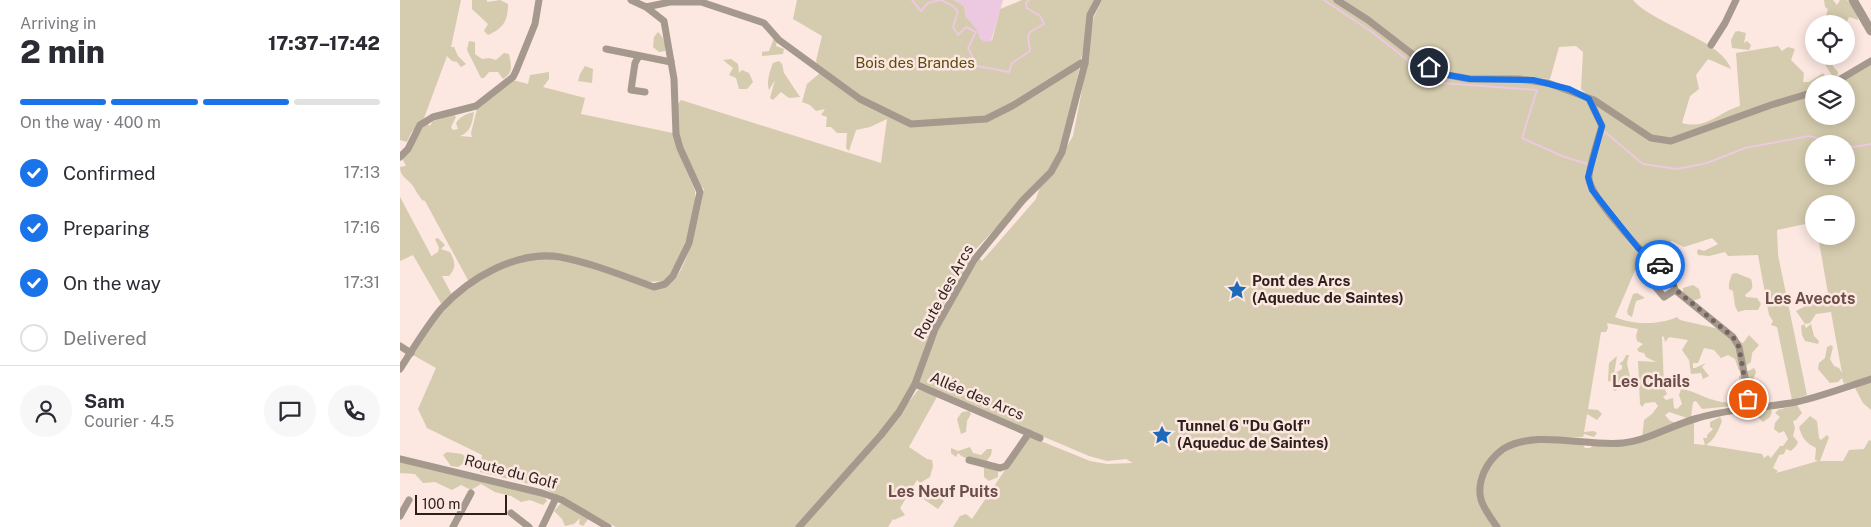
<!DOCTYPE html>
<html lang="en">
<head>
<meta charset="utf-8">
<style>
  body { margin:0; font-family:"Public Sans",sans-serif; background:#f7f7f7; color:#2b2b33; height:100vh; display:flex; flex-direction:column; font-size:19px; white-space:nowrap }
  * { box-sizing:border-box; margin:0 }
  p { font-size:16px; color:#7c7c81 }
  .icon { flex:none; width:28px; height:28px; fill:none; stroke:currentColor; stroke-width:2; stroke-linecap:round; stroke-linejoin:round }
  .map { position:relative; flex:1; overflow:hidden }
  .details { display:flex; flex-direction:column; background:#fff; width:400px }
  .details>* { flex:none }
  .controls { position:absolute; left:1405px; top:15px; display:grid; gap:10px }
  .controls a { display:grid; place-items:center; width:50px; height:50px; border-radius:50%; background:#fff; box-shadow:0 2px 12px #0003; font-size:25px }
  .scale { position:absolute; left:15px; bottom:12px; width:92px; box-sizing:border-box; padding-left:5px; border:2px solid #2c1f1c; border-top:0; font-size:14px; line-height:18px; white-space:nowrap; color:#2c1f1c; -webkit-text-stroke:4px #fce7e1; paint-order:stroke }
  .pin { position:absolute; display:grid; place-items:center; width:42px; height:42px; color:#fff; margin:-21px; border:2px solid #fff; border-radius:50%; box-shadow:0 1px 5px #0007 }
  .courier { position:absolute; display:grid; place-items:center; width:50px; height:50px; margin:-25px; border:4px solid #1a73e8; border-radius:50%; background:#fff; color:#222; box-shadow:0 1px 6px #0007 }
  .headline em { font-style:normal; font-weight:800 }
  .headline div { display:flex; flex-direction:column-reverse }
  .headline { display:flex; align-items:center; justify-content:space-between; height:85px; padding:0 20px }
  h1 { font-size:32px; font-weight:800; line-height:38px }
  .bar { display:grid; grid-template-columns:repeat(4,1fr); gap:8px 5px; align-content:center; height:60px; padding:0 20px }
  .bar i { height:6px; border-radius:4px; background:#e1e1e2 }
  .bar .selected { background:#1a73e8 }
  .bar p { grid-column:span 4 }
  .line { display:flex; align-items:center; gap:12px; padding:0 20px; border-top:1px solid #e1e1e2 }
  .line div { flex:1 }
  .round { display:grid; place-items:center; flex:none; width:52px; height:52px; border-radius:26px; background:#f7f7f7 }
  ol { padding:0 20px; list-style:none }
  li { display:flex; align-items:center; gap:15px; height:55px }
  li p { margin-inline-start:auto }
  li .icon { padding:5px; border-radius:50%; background:#1a73e8; color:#fff; stroke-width:4 }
  li:last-child { color:#7c7c81 }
  li i { width:28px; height:28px; border:2px solid #e1e1e2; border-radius:50% }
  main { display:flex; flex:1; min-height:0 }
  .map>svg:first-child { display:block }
  .green { fill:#d5cbae; fill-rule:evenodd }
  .water { fill:#ecc9e0 }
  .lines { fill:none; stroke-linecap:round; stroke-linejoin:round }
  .stream { stroke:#ecc9e0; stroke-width:2 }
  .minor { stroke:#a5988d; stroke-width:7 }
  .tertiary { stroke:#a5988d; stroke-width:9 }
  .done { stroke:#756561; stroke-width:5; stroke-dasharray:0 9 }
  .route { stroke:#1a73e8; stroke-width:6 }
  .labels { text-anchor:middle; stroke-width:5; stroke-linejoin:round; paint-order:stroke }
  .park-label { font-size:15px; fill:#5b4b0d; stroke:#fce7e1 }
  .poi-label { font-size:15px; font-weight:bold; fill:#2c1f1c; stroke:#fce7e1; text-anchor:start }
  .street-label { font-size:15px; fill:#2c1f1c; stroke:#fce7e1 }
  .neighbourhood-label { font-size:16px; font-weight:bold; fill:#6c4f48; stroke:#fce7e1 }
</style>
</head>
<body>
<main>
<section class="details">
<div class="headline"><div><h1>2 min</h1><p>Arriving in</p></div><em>17:37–17:42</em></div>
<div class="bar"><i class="selected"></i><i class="selected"></i><i class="selected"></i><i></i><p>On the way · 400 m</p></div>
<ol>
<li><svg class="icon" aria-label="check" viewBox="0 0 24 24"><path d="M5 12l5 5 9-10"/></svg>Confirmed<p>17:13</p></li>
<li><svg class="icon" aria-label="check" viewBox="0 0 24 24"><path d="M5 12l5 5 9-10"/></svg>Preparing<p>17:16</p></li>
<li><svg class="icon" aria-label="check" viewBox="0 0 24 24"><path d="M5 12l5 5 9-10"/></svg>On the way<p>17:31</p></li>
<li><i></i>Delivered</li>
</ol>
<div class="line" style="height:90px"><a class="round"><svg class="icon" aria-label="person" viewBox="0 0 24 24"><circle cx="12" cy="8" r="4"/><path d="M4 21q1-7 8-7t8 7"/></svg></a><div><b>Sam</b><p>Courier · 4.5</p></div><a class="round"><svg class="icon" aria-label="chat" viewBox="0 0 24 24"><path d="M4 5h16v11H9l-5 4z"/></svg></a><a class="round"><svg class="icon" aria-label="phone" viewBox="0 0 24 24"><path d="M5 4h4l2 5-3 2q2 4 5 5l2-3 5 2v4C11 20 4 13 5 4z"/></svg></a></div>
</section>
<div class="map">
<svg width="1471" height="527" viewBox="0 0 1471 527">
  <rect width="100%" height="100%" fill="#fce7e1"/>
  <g class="green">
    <polygon points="0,0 61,0 51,47 54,47 58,56 66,64 61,67 57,62 52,61 47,56 24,118 11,133 7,142 0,140"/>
    <path d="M 72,0 L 87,0 L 87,2 L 100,0 L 108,4 C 108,20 104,28 88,35 L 84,31 L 88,24 L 72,9 Z"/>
    <path d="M 397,0 L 554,0 L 564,6 L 566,17 L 592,41 L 600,9 L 622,0 L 695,0 L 686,35 L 676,84 L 668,135 L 659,160 L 673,136 L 682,90 L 694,17 L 702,0 L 1233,0 C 1253,24 1322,40 1331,69 L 1308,59 L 1296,75 L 1299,89 L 1290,96 L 1282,123 C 1306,130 1319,112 1340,106 L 1336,53 L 1378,46 L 1382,51 L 1388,47 L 1395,49 L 1391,60 L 1404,73 L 1403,82 L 1409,82 L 1423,73 L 1431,84 L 1414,84 L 1414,116 L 1446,116 L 1446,84 L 1437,84 L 1471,65 L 1471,376 L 1444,384 L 1442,378 L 1438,382 L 1430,383 L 1418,369 L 1419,363 L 1425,358 L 1427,347 L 1431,345 L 1433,347 L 1430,359 L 1434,366 L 1439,368 L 1442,373 L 1431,312 L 1416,314 L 1410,323 L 1405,324 L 1396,311 L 1413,302 L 1429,299 L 1418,236 L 1446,236 L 1446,204 L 1414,204 L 1414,227 L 1410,223 L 1377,230 L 1378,255 L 1407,395 L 1392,400 L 1377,327 L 1371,325 L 1373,321 L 1369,315 L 1358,255 L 1328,256 L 1325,252 L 1309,256 L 1298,255 L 1297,252 L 1298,249 L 1304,251 L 1318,244 L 1312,238 L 1284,247 L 1272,241 L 1256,247 L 1241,262 L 1239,261 L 1215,317 C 1233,325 1259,325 1277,317 L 1280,320 L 1319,329 L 1343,343 L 1349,335 L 1359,345 L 1352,353 L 1351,362 L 1339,371 L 1335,359 L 1328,355 L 1321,358 L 1314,350 L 1304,348 L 1298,363 L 1293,363 L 1293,368 L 1295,368 L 1306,363 L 1302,367 L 1309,376 L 1303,379 L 1301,373 L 1291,374 L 1289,360 L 1282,350 L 1288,340 L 1269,337 L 1265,342 L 1264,337 L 1262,336 L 1264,387 L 1267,394 L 1263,397 L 1266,400 L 1273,398 L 1274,408 L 1277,409 L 1282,404 L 1279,395 L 1281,389 C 1297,391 1315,405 1332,402 L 1332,406 L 1302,409 L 1296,401 L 1293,402 L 1291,417 L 1287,418 L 1269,412 L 1265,415 L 1270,421 L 1281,424 L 1294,419 L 1294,444 L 1305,445 L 1303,438 L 1307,438 L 1307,435 L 1313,429 L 1310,427 L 1310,422 L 1320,417 L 1322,421 C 1318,431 1315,439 1306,445 L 1362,454 L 1364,458 L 1368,455 L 1371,458 L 1380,446 L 1383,446 L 1388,439 L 1384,431 L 1379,433 L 1374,429 L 1375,423 L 1380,417 L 1375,413 L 1378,410 L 1397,405 L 1402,413 L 1396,420 L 1393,421 L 1395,428 L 1393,436 L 1398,442 L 1396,446 L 1391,451 L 1386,449 L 1384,454 L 1379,455 L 1373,468 L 1378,471 L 1376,473 L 1418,461 L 1415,460 L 1416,448 C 1406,443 1402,438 1399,427 L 1410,416 L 1417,421 L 1419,438 L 1421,440 L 1427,435 L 1429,437 L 1420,461 L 1443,461 L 1449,450 L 1464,449 L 1469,440 L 1471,441 L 1471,527 L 553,527 L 560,516 L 566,514 L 572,519 L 626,439 L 631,437 L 690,461 L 707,464 L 733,463 L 726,459 L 707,461 L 689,456 L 520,384 L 518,380 L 535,329 L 579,258 L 582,261 L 636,199 L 642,180 L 572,253 L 566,268 L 552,288 L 530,332 L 513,382 L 485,433 L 518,390 L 538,395 L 509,447 L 527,459 L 532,460 L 533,466 L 530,477 L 520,483 L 517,480 L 500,508 L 505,515 L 494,520 L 493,519 L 488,527 L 216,527 L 142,487 L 80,472 L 82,455 L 27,428 L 18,409 L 36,368 L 13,355 C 25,336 37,318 52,302 C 73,279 119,255 151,259 C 186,263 220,278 253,290 C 261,289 268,286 274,280 C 289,264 300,211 304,189 L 297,183 L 281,146 L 278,133 L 278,104 L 281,100 L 481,163 L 487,119 L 470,127 L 456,130 L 449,151 L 446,148 L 447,133 L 437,133 L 431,127 L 426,127 L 427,117 L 421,115 L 425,109 L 416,111 L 410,105 L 402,102 L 407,84 L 420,73 L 416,61 L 422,36 L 393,19 ZM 1176,46 L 1183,52 L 1181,89 L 1188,95 L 1137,78 L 1150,79 L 1159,47 ZM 1414,144 L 1446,144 L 1446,176 L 1414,176 ZM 1207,323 L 1238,329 L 1236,336 L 1237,341 L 1243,344 L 1237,349 L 1239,352 L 1244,353 L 1246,357 L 1256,362 L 1238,361 L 1240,404 L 1242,407 L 1245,403 L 1255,402 L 1258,406 L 1252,414 L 1244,420 L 1242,439 L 1197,442 L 1190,448 L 1185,448 L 1181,442 L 1131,438 L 1183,437 L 1184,434 L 1194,437 L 1197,433 L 1194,431 L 1184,432 L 1187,414 L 1197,420 L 1202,414 L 1198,410 L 1188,409 L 1201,332 L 1206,332 L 1208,328 Z"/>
    <polygon points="1424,0 1433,0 1437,5 1440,0 1447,0 1457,13 1458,20 1449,17 1446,24 1443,24 1436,17 1427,18 1426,15 1428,9 1425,7"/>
    <polygon points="1338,31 1346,33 1344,43 1347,41 1351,45 1349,50 1332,48 1331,40 1335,32"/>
    <path d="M 258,32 C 264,38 266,42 265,51 L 259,52 L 253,47 L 254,37 Z"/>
    <polygon points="374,38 377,40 376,46 384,49 383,54 362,56 362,52 369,51"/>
    <path d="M 69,41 L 75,42 L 75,54 L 82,59 L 89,58 L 96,60 L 104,53 L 109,54 C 111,64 114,73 103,79 L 98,72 L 89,72 L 84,78 L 81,78 L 67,50 Z"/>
    <path d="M 1422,56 L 1434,56 L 1436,59 L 1432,65 L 1438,72 L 1437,79 L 1434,79 C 1430,71 1423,64 1422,56 Z"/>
    <polygon points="331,59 338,64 339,73 342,70 349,73 353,82 347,89 339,89 336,78 329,75 333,68 323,60"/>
    <path d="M 379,61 L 382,64 L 384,73 L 400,97 L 389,98 L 381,92 L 373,100 L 370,98 L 375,80 L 369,90 C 366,81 370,71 373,63 Z"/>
    <polygon points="185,66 193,69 192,83 178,81 180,74"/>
    <path d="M 149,72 L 149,79 L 143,87 L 185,98 L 181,114 L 273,133 L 277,148 L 295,191 L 295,204 L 290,232 L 271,275 L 263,281 L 245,282 L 170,258 L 125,256 L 69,282 L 25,201 L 22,200 C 19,196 16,191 13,186 C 8,179 0,177 0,167 L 6,166 L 2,158 L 19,131 L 27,123 L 30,126 L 33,121 L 54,115 L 56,117 L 51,127 L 53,130 L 58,129 L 56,123 C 61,116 66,114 74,112 C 72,123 71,132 60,136 L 72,137 L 71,133 L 78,105 L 113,80 L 128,84 L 130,75 Z"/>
    <path d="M 0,197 L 32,257 L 33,255 L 38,252 L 39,248 L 35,239 L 38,238 L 45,245 L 41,249 L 50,252 C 55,262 57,267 49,276 L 42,276 L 52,295 L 42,305 L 13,255 L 0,261 Z"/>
    <path d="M 1336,273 L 1351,279 C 1354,289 1352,289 1345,295 L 1346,297 L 1357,298 L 1361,304 L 1358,310 L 1345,310 L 1338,312 L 1335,306 L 1333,291 L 1329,289 L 1329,283 L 1332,274 Z"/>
    <polygon points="1293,285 1299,289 1301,298 1293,301 1283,292 1283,288"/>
    <polygon points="1237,293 1245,298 1236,301 1232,317 1228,315 1227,311 1233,294"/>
    <polygon points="1404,324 1406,328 1411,324 1414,336 1419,341 1418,344 1405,341 1402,335 1401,326"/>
    <polygon points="1226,355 1229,355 1227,363 1230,377 1236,379 1235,383 1218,386 1216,391 1213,390 1213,382 1208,381 1209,363 1217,356 1214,374 1222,369 1222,365 1219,364 1223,361"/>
    <polygon points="1354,368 1356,372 1353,380 1353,397 1366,398 1372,412 1370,417 1363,422 1357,416 1346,410 1339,392 1339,376"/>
    <polygon points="1471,382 1471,410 1463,403 1455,388 1460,384"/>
    <polygon points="569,411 571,414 567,421 566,432 561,434 557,419 562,412"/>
    <path d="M 570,447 L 573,453 L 581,455 L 587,449 L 592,449 L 591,455 L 587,460 L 598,470 L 598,477 L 589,481 L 584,477 L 584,466 C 575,458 565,461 558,453 L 556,457 L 551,453 L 551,448 L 558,451 Z"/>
    <polygon points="47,452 62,454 69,460 58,467 51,466 43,455"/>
    <polygon points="0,459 142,493 147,501 143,505 130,500 121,502 111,496 95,492 81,484 71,490 61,485 52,490 35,482 23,483 15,474 0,473"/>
    <polygon points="527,489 544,501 538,509 522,498 522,496"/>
    <polygon points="161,503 189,518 183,526 179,524 180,518 174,524 165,526 162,519 154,511"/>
  </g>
  <polygon class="water" points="554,0 603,0 591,41 585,42 580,39 577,30 566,17 564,6"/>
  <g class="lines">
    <g class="stream">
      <polyline points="512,0 521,11 528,3 540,0"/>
      <polyline points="541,0 553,6 558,12 553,27 558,35 566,27 576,32 568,48 577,66 609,72 612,63 630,51 628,37 630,32 644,24 640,16 627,8 626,3 629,0"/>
      <polyline points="924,0 972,32 1020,70 1042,83 1137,90 1122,138 1162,156 1187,164 1188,162"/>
      <polyline points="1202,136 1205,132 1243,164 1277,169 1307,163 1345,148 1409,136 1442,144"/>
      <polyline points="1446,145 1454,147 1471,144"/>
    </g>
    <g class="minor">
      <polyline points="231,0 246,7 270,2 301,2 364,23 379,40 460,99 511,124 586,119 612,106 681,63 685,63"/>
      <polyline points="937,0 968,20 1029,67 1048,75 1070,79 1119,79 1148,83 1194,100 1251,138 1271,141 1371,105 1414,92"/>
      <polyline points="1311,45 1325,23 1336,0"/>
      <polyline points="206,49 271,62"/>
      <polyline points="239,56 235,63 231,90 245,92"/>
      <polyline points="1432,84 1471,61"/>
      <path d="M 1189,99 L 1202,126 C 1199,136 1188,170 1189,179 C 1191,197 1240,251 1256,264"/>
      <polyline points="0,157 8,149 20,125 33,117 76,106 113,77 116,71 135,24 139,0"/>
      <polyline points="1275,290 1264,297 1254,285 1256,264 1268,267 1275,290 1333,337 1339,347 1351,408"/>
      <polyline points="0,346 11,353"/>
      <path d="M 0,369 C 13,349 26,327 41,309 C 69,278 117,250 160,257 C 192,263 223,276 254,287 L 265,284 L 273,276 L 289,243 L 300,192 L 280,148 L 276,134 L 274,79 L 264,21 L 246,7"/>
      <polyline points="515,384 640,438"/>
      <polyline points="0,459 142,493 162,500 208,527"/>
      <polyline points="569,460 600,468 606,466 629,433"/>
      <polyline points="111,513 129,527"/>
      <polyline points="0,516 9,500"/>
      <polyline points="53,527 71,493"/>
      <polyline points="142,527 156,498"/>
      <polyline points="399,527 481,435 499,412 515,384 535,329 574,260 623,200 651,172 662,152 685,63 690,15 698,0"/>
      <path d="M 1097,527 C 1083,507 1074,496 1084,472 C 1088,463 1095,455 1103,449 C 1136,429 1186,447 1223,443 C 1249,440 1272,425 1298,418 C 1328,409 1360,408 1391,403 C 1418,398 1445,387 1471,379"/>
    </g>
    <polyline class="tertiary" points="1453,0 1471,31"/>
  </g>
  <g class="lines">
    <polyline class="done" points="1260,265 1268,267 1276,290 1333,337 1339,347 1348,399"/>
    <polyline class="route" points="1029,67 1048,75 1070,79 1133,80 1169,89 1189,99 1202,126 1188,177 1192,190 1238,248 1256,264 1260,265"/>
  </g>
  <defs>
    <symbol id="sight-bare" viewBox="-9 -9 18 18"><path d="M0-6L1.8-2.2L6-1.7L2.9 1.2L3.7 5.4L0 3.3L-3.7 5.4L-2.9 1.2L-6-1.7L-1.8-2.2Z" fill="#1d6aba" stroke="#fce7e1" stroke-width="2.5" paint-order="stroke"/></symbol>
  </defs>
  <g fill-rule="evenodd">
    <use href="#sight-bare" x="823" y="276" width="28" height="28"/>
    <use href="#sight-bare" x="748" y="421" width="28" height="28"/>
  </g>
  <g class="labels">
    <g class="park-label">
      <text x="515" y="68">Bois des Brandes</text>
    </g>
    <g class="poi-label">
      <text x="852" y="286">Pont des Arcs<tspan x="852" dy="17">(Aqueduc de Saintes)</tspan></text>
      <text x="777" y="431">Tunnel 6 "Du Golf"<tspan x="777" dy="17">(Aqueduc de Saintes)</tspan></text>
    </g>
    <g class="street-label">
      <text transform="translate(544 292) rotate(-61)" y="5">Route des Arcs</text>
      <text transform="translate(577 396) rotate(23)" y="5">Allée des Arcs</text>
      <text transform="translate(111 472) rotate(15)" y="5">Route du Golf</text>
    </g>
    <g class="neighbourhood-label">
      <text x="1410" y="304">Les Avecots</text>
      <text x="1251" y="387">Les Chails</text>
      <text x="543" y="497">Les Neuf Puits</text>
    </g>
  </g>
</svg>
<div class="controls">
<a><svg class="icon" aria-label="locate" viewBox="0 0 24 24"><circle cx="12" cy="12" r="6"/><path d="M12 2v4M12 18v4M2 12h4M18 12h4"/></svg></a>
<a><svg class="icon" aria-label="layers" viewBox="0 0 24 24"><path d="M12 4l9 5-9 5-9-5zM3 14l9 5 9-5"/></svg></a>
<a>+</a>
<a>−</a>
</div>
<div class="scale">100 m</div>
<div class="pin" style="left:1348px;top:399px;background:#ea580c"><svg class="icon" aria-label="bag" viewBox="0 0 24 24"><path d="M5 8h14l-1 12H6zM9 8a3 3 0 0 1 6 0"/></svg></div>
<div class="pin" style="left:1029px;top:67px;background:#1f2937"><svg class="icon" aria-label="home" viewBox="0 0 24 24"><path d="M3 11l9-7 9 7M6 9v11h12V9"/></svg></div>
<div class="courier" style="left:1260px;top:265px"><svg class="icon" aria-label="car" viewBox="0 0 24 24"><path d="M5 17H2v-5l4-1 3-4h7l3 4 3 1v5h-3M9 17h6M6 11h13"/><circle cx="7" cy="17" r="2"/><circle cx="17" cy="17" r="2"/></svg></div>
</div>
</main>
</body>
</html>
